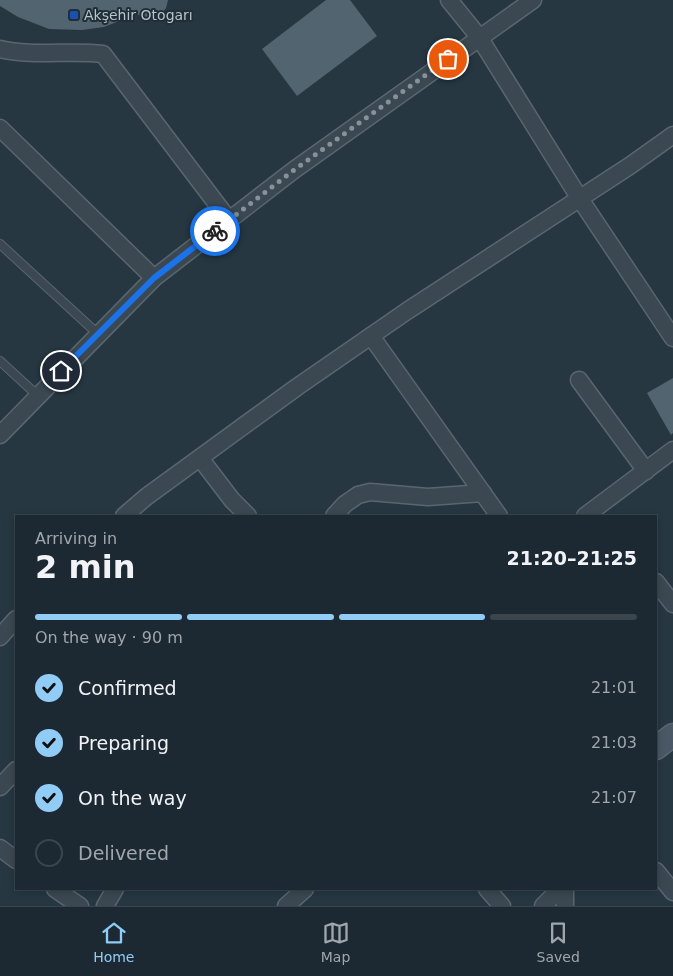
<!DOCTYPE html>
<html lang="en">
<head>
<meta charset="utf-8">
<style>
  body { margin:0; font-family:"DejaVu Sans",sans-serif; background:#29353e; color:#f1f3f6; height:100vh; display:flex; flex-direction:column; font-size:19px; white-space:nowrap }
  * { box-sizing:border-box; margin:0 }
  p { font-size:16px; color:#a0a6ac }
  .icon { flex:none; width:28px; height:28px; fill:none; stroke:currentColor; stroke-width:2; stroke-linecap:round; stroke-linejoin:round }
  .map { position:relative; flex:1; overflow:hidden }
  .details { position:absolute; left:15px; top:515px; width:642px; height:375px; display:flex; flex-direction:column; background:#1c2932; border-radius:0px; box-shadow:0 2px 8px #0003,0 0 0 1px #3a454d }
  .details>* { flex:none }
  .pin { position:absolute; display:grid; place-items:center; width:42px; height:42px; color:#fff; margin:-21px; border:2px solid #fff; border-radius:50%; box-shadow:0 1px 5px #0007 }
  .courier { position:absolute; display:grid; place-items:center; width:50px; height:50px; margin:-25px; border:4px solid #1a73e8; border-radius:50%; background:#fff; color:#222; box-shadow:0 1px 6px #0007 }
  .overview em { font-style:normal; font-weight:800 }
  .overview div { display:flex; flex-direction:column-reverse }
  .overview { display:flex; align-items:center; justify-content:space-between; height:85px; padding:0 20px }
  h1 { font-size:32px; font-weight:800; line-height:38px }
  .bar { display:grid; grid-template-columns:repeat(4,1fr); gap:8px 5px; align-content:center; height:60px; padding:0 20px }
  .bar i { height:6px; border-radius:4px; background:#3a454d }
  .bar .current { background:#91ccf7 }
  .bar p { grid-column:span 4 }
  ol { padding:0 20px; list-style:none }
  li { display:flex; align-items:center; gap:15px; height:55px }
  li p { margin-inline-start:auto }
  li .icon { padding:5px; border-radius:50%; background:#91ccf7; color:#111; stroke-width:4 }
  li:last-child { color:#a0a6ac }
  li i { width:28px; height:28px; border:2px solid #3a454d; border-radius:50% }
  .tab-bar { display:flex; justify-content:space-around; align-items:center; height:70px; border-top:1px solid #3a454d; background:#1c2932; font-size:14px; color:#a0a6ac }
  .tab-bar a { display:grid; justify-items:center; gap:2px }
  .tab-bar .current { color:#91ccf7 }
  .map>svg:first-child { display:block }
  .building { fill:#52646f }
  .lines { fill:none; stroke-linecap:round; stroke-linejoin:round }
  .lane-casing { stroke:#59666f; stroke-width:10 }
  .street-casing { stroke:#59666f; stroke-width:19 }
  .secondary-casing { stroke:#59666f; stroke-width:25 }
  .lane { stroke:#3b4851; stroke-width:8 }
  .street { stroke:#3b4851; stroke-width:16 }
  .secondary { stroke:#495864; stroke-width:22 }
  .done { stroke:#85929b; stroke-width:5; stroke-dasharray:0 9 }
  .route { stroke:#1a73e8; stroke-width:6 }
  .transit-dot { fill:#1a4fb4; stroke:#1f2e37; stroke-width:2 }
  .labels { text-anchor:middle; stroke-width:4; stroke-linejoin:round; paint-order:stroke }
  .poi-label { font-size:14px; fill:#b8c3cb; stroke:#1f2e37; text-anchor:start }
</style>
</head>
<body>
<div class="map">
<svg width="673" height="906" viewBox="0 0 673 906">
  <rect width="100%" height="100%" fill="#263742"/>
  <g class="building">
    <polygon points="0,0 168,0 166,8 156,21 143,18 137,14 104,27 82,30 49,29 18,17 0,6"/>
    <polygon points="326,0 350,0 377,36 297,96 262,49"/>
    <polygon points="673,378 673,433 671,435 647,393"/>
  </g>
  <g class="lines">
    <defs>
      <g id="lane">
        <polyline points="0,244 98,334"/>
        <polyline points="0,361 37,395"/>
      </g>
      <g id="street">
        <polyline points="449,0 479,37 580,199 673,338"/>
        <path d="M 0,49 C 33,57 69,50 103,54 L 229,220"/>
        <polyline points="0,128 154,278"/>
        <polyline points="371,336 499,516"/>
        <polyline points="579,380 646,471"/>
        <polyline points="0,435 154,278 294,170 533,0"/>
        <polyline points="200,458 232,500 248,516"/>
        <polyline points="124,516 146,497 297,387 407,311 631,165 673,135"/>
        <polyline points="334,516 345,504 358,495 370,492 428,497 483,493"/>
        <polyline points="585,516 673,450"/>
        <polyline points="656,582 673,604"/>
        <polyline points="0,637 16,619"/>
        <polyline points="0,787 16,770"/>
        <polyline points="0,848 16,860"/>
        <polyline points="656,871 673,892"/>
        <polyline points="55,889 80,906"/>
        <polyline points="487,889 502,906"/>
        <polyline points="565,889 565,906"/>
        <polyline points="105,906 115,889"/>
        <polyline points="286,906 305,889"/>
        <polyline points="543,906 560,889"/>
      </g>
      <polyline id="secondary" points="656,748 673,735"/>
    </defs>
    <use href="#lane" class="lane-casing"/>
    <use href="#street" class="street-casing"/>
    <use href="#secondary" class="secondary-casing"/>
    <use href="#lane" class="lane"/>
    <use href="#street" class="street"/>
    <use href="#secondary" class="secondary"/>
  </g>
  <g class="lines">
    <polyline class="done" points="215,231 294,170 448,59"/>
    <polyline class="route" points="61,371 154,278 215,231"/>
  </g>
  <rect class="transit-dot" x="69" y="10" width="10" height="10" rx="2.5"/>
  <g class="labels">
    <g class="poi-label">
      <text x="84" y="20">Akşehir Otogarı</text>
    </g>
  </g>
</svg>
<div class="pin" style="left:448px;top:59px;background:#ea580c"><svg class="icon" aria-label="bag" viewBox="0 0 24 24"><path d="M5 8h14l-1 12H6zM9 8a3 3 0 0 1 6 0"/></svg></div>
<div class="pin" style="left:61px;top:371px;background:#1f2937"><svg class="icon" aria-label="home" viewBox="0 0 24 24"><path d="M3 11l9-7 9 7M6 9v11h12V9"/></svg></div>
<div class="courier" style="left:215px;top:231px"><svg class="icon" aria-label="bike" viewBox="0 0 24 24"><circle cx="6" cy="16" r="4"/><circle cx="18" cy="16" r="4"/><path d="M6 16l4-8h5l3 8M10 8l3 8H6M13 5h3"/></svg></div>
<section class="details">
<div class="overview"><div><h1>2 min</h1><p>Arriving in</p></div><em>21:20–21:25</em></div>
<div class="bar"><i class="current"></i><i class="current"></i><i class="current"></i><i></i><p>On the way · 90 m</p></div>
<ol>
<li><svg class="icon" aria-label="check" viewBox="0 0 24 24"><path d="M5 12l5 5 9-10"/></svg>Confirmed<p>21:01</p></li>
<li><svg class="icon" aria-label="check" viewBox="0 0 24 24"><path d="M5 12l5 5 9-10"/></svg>Preparing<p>21:03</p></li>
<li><svg class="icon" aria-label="check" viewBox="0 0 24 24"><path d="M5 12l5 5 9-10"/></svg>On the way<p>21:07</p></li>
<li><i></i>Delivered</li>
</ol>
</section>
</div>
<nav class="tab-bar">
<a class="current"><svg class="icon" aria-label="home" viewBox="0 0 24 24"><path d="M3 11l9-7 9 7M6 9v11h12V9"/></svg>Home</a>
<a><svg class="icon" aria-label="map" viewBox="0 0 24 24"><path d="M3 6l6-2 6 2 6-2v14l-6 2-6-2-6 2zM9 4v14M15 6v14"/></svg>Map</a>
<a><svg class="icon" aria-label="saved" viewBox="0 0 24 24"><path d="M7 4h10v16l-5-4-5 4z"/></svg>Saved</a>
</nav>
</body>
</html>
